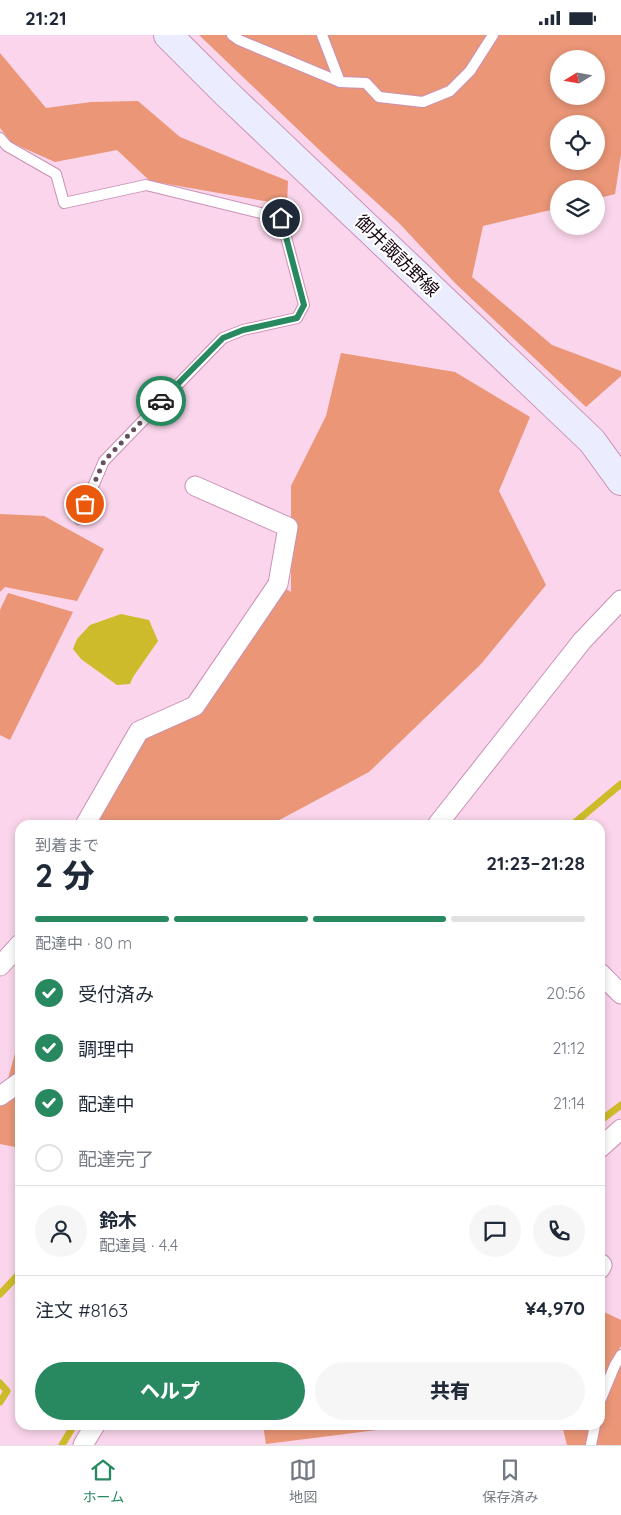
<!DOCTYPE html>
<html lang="ja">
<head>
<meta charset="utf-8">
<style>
  body { margin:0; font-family:Quicksand,"Noto Sans JP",sans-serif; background:#f6f6f7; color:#1f2937; height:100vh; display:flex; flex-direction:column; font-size:19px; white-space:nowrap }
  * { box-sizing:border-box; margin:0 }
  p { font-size:16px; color:#747a83 }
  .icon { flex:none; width:28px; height:28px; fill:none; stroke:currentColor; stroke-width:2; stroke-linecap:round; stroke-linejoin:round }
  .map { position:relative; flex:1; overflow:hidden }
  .side { position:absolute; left:15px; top:785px; width:590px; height:610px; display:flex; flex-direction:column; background:#fff; border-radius:15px; box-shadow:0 2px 8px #0003 }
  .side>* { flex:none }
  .needle { width:32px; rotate:259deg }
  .fabs { position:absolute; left:550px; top:15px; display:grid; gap:10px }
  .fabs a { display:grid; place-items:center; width:55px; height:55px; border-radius:50%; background:#fff; box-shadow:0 2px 8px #0003; font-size:25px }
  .pin { position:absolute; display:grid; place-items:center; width:42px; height:42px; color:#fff; margin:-21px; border:2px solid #fff; border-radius:50%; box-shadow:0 1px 5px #0007 }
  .courier { position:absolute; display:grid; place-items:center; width:50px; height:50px; margin:-25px; border:4px solid #288860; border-radius:50%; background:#fff; color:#222; box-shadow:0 1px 6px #0007 }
  .overview em { font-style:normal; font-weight:800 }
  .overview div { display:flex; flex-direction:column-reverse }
  .overview { display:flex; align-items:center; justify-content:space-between; height:85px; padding:0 20px }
  h1 { font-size:32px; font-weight:800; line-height:38px }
  .bar { display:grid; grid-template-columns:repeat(4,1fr); gap:8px 5px; align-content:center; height:60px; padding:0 20px }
  .bar i { height:6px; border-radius:4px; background:#e0e1e3 }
  .bar .current { background:#288860 }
  .bar p { grid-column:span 4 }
  .line { display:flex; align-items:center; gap:12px; padding:0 20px; border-top:1px solid #e0e1e3 }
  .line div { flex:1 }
  .round { display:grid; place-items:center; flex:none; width:52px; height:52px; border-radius:26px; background:#f6f6f7 }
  ol { padding:0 20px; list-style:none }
  li { display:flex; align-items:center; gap:15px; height:55px }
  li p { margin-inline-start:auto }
  li .icon { padding:5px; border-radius:50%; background:#288860; color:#fff; stroke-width:4 }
  li:last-child { color:#747a83 }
  li i { width:28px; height:28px; border:2px solid #e0e1e3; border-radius:50% }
  .action { display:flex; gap:10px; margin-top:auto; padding:10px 20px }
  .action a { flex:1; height:58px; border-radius:30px; background:#288860; color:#fff; font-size:20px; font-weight:800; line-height:58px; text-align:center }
  .action a+a { background:#f6f6f7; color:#1f2937 }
  .status { display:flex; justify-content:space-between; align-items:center; height:35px; padding:0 25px; background:#fff; direction:ltr }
  .status svg { height:14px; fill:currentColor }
  .tabs { display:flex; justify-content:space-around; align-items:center; height:70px; border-top:1px solid #e0e1e3; background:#fff; font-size:14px; color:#747a83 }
  .tabs a { display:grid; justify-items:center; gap:2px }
  .tabs .current { color:#288860 }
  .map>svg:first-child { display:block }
  .green { fill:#ea9677; fill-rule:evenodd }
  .water { fill:#cebb2b }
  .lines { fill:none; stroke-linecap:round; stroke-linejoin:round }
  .stream { stroke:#cebb2b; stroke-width:7 }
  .service-casing { stroke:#ca90b4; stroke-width:12 }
  .minor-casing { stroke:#ca90b4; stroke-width:21 }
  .secondary-casing { stroke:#ca90b4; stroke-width:30 }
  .service { stroke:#fff; stroke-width:10 }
  .minor { stroke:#fff; stroke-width:19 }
  .secondary { stroke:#ebedfe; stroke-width:28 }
  .done { stroke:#684f5f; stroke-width:5; stroke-dasharray:0 9 }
  .route { stroke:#288860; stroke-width:6 }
  .labels { text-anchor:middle; stroke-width:4.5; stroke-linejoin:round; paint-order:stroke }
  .street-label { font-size:18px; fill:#1a0714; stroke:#fff }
</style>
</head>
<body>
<div class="status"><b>21:21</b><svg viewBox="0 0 49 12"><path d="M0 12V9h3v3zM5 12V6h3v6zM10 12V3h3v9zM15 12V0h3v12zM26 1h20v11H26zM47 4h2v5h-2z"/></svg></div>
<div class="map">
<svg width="621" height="1410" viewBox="0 0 621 1410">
  <rect width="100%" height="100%" fill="#fad5eb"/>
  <g class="green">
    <path d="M 199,0 L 621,0 L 621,120 L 615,159 L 596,164 L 596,154 L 559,154 L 559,173 L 483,191 L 472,242 L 552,310 L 621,336 L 621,341 L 586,372 L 455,248 L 399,188 L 332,127 ZM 559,24 L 596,24 L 596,61 L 559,61 ZM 559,89 L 596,89 L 596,126 L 559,126 Z"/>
    <polygon points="0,18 46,73 91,67 138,66 180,102 288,146 287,170 150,146 117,115 55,127 12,108 0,93"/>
    <polygon points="341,318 455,337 530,382 499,456 546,550 481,629 369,737 270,790 85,790 139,696 195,671 278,549 291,557 291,451 326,381"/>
    <polygon points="0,479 44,481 104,514 77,566 5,552 0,557"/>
    <polygon points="8,558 73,577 10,705 0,700 0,575"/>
    <polygon points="20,1000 20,1113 0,1109 0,1055 6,1051"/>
    <polygon points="602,1276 621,1285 621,1311 612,1327 600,1355 600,1281"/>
    <polygon points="621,1320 621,1410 591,1410 595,1390 600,1390 600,1366"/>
    <polygon points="263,1390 417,1390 266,1409"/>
    <polygon points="562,1390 590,1390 586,1410 567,1410"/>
  </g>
  <polygon class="water" points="121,579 149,585 158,606 133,642 130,649 117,650 81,624 73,614 77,604 90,590"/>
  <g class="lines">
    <g class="stream">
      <polyline points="572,790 621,749"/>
      <polyline points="600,1086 621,1070"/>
      <polyline points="0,1259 20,1238"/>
      <polyline points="0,1348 7,1356 0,1367"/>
      <polyline points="62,1410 74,1390"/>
    </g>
    <defs>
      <g id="service">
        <polyline points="232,0 239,5 340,47 366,48 379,62 423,67 450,56 470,36 493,0"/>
        <polyline points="322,0 340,47"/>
        <polyline points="0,103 7,111 56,139 64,168 146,150 281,183 304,270 297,283 243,295 223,303 104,426 79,484"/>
        <polyline points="600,1366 615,1330 621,1320"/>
        <polyline points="591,1410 595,1390"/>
      </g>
      <g id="minor">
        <polyline points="85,790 139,696 195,671 278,549 288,492 195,451"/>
        <polyline points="437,790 582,606 621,565"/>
        <polyline points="0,931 20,909"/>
        <polyline points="600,938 621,959"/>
        <polyline points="0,1061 20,1047"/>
        <polyline points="600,1113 621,1094"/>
        <polyline points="600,1228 602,1230 600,1234"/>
        <polyline points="83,1410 95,1390"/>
      </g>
      <polyline id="secondary" points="168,0 226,58 592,406 621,446"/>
    </defs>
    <use href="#service" class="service-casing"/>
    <use href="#minor" class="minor-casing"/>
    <use href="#secondary" class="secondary-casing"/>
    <use href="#service" class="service"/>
    <use href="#minor" class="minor"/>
    <use href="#secondary" class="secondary"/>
  </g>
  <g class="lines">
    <polyline class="done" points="85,469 104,426 161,366"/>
    <polyline class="route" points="161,366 223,303 243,295 297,283 304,270 281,183"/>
  </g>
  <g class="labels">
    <g class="street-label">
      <text transform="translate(397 221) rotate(44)" y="6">御井諏訪野線</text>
    </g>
  </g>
</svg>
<div class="fabs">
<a><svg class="needle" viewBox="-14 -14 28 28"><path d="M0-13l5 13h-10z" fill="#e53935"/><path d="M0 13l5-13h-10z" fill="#747a83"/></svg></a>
<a><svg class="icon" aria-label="locate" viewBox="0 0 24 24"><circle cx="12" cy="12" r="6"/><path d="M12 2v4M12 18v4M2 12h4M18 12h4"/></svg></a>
<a><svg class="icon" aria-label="layers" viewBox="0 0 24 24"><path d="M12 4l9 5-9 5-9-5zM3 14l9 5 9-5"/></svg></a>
</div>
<div class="pin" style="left:85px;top:469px;background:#ea580c"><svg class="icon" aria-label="bag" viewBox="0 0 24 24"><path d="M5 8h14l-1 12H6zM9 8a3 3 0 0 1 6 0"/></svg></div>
<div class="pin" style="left:281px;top:183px;background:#1f2937"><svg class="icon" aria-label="home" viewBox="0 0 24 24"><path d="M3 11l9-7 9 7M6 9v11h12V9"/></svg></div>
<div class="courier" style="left:161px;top:366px"><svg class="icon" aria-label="car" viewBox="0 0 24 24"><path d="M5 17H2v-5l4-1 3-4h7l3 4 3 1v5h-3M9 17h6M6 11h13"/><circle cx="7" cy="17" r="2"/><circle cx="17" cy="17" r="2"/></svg></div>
<section class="side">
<div class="overview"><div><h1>2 分</h1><p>到着まで</p></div><em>21:23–21:28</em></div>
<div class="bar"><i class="current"></i><i class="current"></i><i class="current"></i><i></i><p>配達中 · 80 m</p></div>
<ol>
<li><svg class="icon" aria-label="check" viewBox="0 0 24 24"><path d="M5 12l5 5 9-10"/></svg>受付済み<p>20:56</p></li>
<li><svg class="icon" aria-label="check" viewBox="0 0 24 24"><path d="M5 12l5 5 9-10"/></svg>調理中<p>21:12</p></li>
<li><svg class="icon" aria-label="check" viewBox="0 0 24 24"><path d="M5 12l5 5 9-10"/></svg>配達中<p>21:14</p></li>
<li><i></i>配達完了</li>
</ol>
<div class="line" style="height:90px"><a class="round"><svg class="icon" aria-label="person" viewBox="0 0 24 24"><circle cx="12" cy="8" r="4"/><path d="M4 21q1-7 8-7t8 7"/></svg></a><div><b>鈴木</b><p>配達員 · 4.4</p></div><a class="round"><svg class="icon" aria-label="chat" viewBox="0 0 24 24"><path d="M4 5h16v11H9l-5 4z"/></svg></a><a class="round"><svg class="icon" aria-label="phone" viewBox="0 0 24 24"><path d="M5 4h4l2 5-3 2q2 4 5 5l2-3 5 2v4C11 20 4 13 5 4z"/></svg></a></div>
<div class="line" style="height:65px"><div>注文 #8163</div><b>¥4,970</b></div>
<div class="action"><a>ヘルプ</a><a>共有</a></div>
</section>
</div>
<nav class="tabs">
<a class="current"><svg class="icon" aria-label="home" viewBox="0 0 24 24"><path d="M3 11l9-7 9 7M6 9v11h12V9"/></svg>ホーム</a>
<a><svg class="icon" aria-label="map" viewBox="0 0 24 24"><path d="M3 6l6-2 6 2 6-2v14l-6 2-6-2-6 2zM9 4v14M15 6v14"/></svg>地図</a>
<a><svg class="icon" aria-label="saved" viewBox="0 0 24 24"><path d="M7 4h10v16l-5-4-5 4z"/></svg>保存済み</a>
</nav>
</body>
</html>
